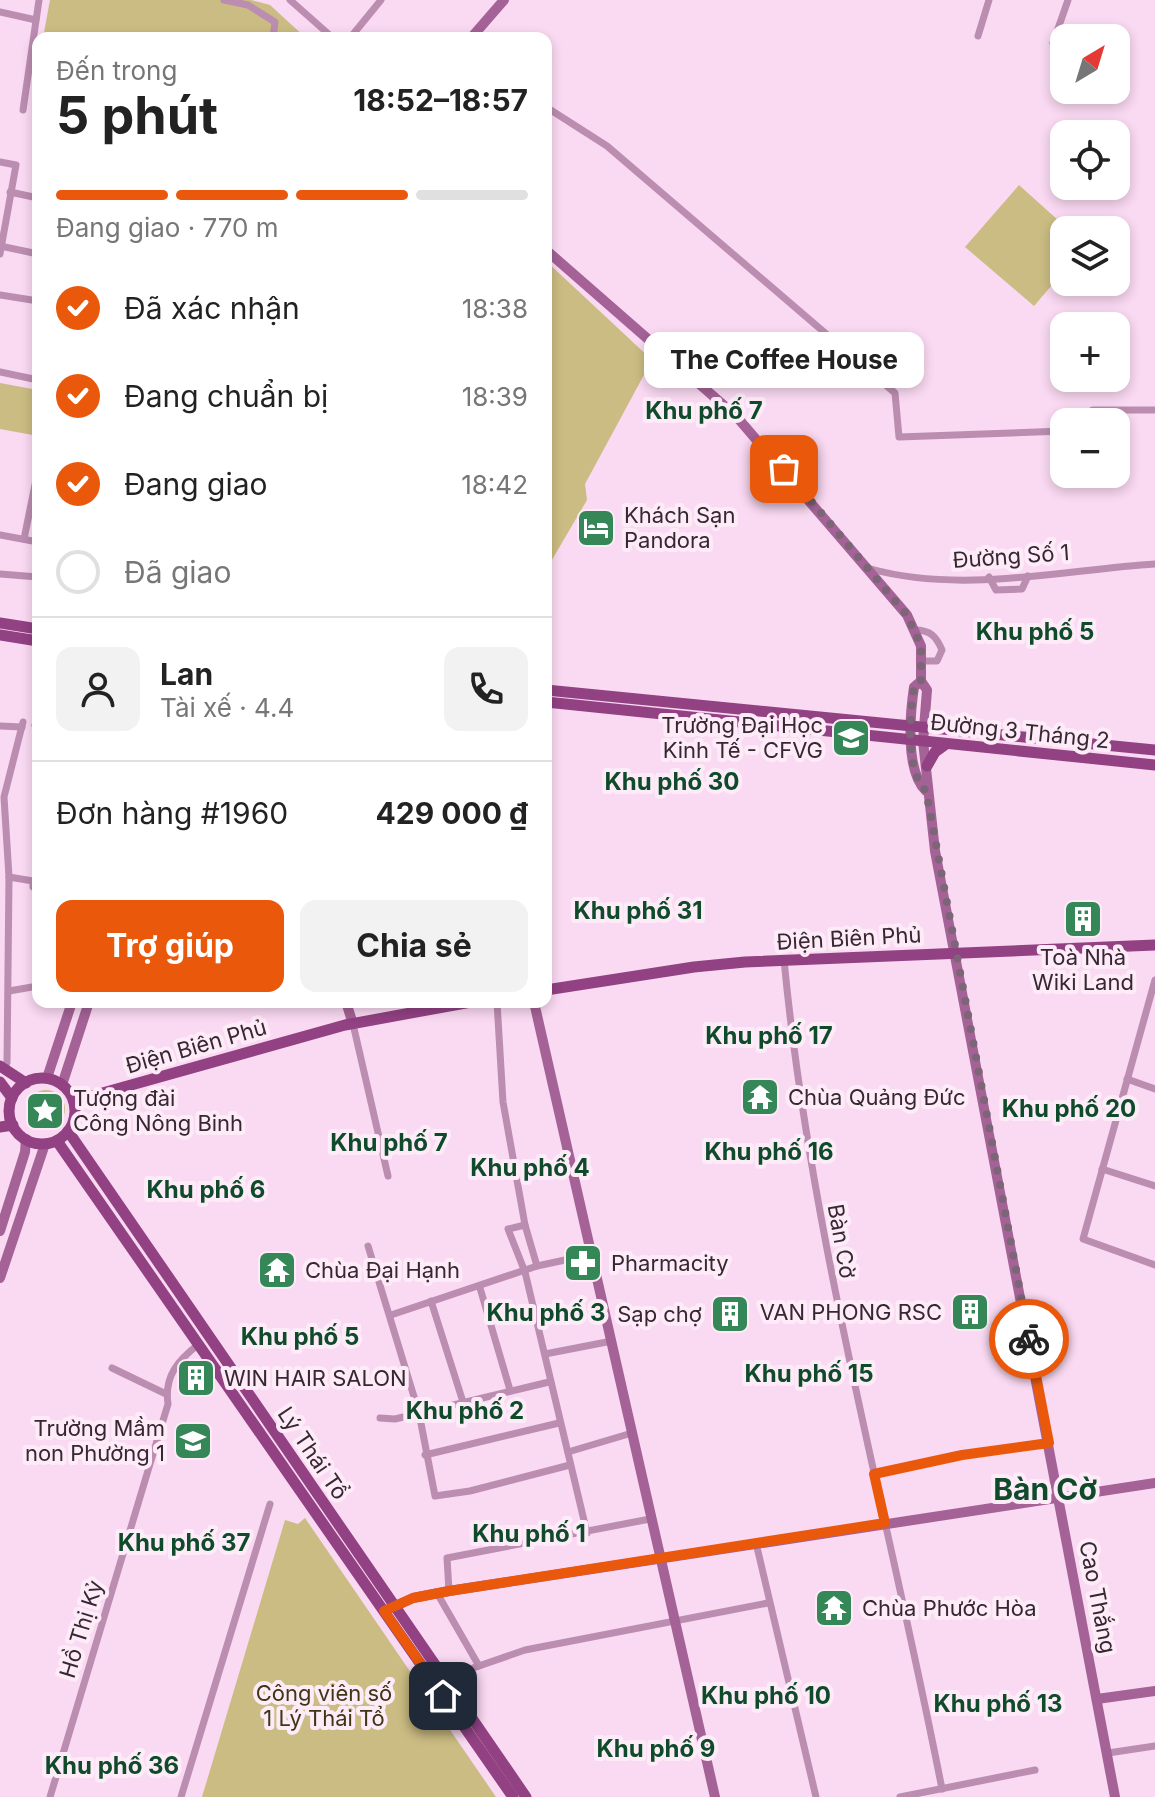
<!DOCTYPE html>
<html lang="vi">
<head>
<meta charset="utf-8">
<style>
  body { margin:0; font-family:Inter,sans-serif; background:#f2f2f2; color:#222; height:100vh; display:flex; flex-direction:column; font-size:30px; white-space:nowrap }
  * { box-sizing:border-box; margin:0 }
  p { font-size:26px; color:#767676 }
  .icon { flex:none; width:44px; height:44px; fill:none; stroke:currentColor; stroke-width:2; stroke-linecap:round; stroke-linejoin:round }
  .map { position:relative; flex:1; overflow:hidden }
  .drawer { position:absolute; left:32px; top:32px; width:520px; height:976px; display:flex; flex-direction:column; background:#fff; border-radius:16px; box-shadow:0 4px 12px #0003 }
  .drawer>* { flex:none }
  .needle { width:52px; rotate:38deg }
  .fabs { position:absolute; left:1050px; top:24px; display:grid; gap:16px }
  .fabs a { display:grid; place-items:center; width:80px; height:80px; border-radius:16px; background:#fff; box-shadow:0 4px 12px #0003; font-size:40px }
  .pin { position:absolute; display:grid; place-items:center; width:68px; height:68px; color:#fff; margin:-34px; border-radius:16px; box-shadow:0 4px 12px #0006 }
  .courier { position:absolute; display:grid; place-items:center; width:80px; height:80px; margin:-40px; border:6px solid #ea580c; border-radius:50%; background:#fff; color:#222; box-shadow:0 2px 10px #0007 }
  .bubble { position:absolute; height:56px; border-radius:16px; background:#fff; box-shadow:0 4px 12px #0003; font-size:26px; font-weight:700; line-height:56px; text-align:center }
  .headline em { font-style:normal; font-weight:700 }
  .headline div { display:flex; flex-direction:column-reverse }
  .headline { display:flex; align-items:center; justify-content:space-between; height:136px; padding:0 24px }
  h1 { font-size:52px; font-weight:700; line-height:60px }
  .bar { display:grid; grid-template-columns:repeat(4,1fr); gap:12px 8px; align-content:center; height:96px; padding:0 24px }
  .bar i { height:10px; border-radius:6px; background:#e0e0e0 }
  .bar .current { background:#ea580c }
  .bar p { grid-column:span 4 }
  .line { display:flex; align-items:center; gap:20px; padding:0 24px; border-top:2px solid #e0e0e0 }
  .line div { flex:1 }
  .round { display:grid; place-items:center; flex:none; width:84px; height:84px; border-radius:16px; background:#f2f2f2 }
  ol { padding:0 24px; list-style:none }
  li { display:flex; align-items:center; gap:24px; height:88px }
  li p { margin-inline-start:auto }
  li .icon { padding:8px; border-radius:50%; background:#ea580c; color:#fff; stroke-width:4 }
  li:last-child { color:#767676 }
  li i { width:44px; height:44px; border:4px solid #e0e0e0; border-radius:50% }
  .button { display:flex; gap:16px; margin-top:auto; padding:16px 24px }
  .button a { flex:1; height:92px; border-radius:16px; background:#ea580c; color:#fff; font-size:32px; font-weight:700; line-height:92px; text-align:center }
  .button a+a { background:#f2f2f2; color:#222 }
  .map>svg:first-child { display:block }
  .green { fill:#cbbc83 }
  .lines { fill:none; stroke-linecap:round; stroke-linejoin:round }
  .street { stroke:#bb8db0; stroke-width:7 }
  .secondary { stroke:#a46296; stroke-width:10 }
  .primary { stroke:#924183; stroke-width:11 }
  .done { stroke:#7b6576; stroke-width:8; stroke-dasharray:0 14.4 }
  .route { stroke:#ea580c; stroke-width:10 }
  .labels { text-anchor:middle; stroke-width:8; stroke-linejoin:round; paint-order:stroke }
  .poi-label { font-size:22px; fill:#372733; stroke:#fdecf8; text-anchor:start }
  .street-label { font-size:22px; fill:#372733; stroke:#fdecf8 }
  .park-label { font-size:22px; fill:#3f3614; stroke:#fdecf8 }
  .neighbourhood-label { font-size:24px; font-weight:bold; fill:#0f4a2a; stroke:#fdecf8 }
  .district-label { font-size:30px; font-weight:bold; fill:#0f4a2a; stroke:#fdecf8 }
</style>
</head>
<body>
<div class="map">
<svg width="1155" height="1797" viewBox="0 0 1155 1797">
  <rect width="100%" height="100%" fill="#fad9f2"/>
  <g class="green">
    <polygon points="50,0 251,0 270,5 306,38 43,38"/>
    <polygon points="1019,185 1069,230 1064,230 1064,271 1034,306 965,247"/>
    <polygon points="546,261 652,360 585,484 587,500 546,570"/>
    <polygon points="0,383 38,390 38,436 0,429"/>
    <circle cx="46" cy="1109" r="19"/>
    <polygon points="305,1518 496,1797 202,1797 285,1520 298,1524"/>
  </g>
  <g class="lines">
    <g class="street">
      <polyline points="224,0 248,5 275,22 273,38"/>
      <polyline points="290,0 333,38"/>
      <polyline points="0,12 36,20"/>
      <polyline points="978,36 989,0"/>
      <polyline points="350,38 381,0"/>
      <polyline points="1053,43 1068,0"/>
      <polyline points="546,107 607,146 895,393 899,437 1064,431"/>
      <polyline points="23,110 39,0"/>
      <polyline points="0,162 16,165 0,254"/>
      <polyline points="10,192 38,198"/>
      <polyline points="0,246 38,254"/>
      <polyline points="0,295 38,301"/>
      <polyline points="0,372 38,380"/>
      <polyline points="1085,422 1087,413 1093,410 1155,410"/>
      <polyline points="0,535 38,542"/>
      <polyline points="24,539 38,470"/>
      <path d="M 871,569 C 962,594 1062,570 1155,564"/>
      <polyline points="0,574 38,577"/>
      <polyline points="989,577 996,590 1022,589 1028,576"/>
      <path d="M 915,630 C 930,630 936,636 942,650 L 937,661 L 923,661"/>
      <polyline points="35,725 38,727"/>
      <polyline points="0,726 22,727"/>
      <polyline points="9,877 33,881 33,887 38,888"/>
      <path d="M 784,960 C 811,1241 888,1512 942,1789"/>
      <polyline points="1155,980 1083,1239 1155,1265"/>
      <polyline points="9,991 38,986"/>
      <polyline points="497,1002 503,1102 525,1225 537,1266"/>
      <polyline points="353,1024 388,1176"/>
      <polyline points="3,1069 7,1063 9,877 4,797 23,722"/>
      <polyline points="1127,1079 1155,1089"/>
      <polyline points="1102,1169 1155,1186"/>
      <polyline points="525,1225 508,1229 525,1272 587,1533"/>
      <polyline points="368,1246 419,1413 435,1496 470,1491 570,1465"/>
      <polyline points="480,1288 510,1390"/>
      <polyline points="431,1301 463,1402"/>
      <polyline points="391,1315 537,1266 593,1254"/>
      <polyline points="545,1354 612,1341"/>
      <polyline points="112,1368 166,1394"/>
      <polyline points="380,1418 395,1419 549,1382"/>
      <polyline points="568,1452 632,1433"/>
      <polyline points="425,1455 559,1423"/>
      <polyline points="874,1474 962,1455 1049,1443"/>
      <polyline points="756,1543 816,1797"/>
      <polyline points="449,1591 447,1558 650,1519"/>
      <polyline points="437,1593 479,1666"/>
      <polyline points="444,1678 525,1650 768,1603"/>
      <polyline points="1108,1753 1155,1746"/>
      <path d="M 50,1797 L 168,1404 C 164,1376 178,1360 199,1344"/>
      <polyline points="181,1797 270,1504"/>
      <polyline points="900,1797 1035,1770"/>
    </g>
    <g class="secondary">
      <polyline points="471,38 504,0"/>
      <polyline points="546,250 736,416 907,615 921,646 921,681 927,690 923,741 935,851 1115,1797"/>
      <path d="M 921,681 L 914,687 C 910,714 905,771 926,791"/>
      <polyline points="346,1002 353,1024"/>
      <polyline points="534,1002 715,1797"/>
      <polyline points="47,1078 72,1002"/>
      <polyline points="62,1085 89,1002"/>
      <polyline points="0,1231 25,1152 26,1139"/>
      <polyline points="0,1278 45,1144"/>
      <polyline points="389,1609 413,1598 449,1591 1155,1483"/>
      <polyline points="1097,1699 1155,1691"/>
    </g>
    <g class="primary">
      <polyline points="0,623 38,629"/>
      <polyline points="0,635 38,641"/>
      <polyline points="546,690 1155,750"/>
      <polyline points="546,702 1155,765"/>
      <polyline points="927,766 935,752 946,744"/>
      <polyline points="546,990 694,967 745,962 1155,945"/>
      <polyline points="0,1066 26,1083"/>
      <circle cx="42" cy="1111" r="33"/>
      <polyline points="0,1082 12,1098"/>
      <polyline points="74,1101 345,1025 471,1002"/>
      <polyline points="0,1127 13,1125"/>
      <polyline points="68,1131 526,1797"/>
      <polyline points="57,1141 513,1797"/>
    </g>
  </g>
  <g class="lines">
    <path class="done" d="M 784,469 L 907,615 L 921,646 L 921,681 L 914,687 C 910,714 905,771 926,791 L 1029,1339"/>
    <polyline class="route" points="443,1696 384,1611 413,1598 449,1591 885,1523 874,1474 962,1455 1049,1443 1029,1339"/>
  </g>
  <defs>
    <symbol id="hotel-square" viewBox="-11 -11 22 22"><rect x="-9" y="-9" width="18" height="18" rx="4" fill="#368758" stroke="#fdecf8"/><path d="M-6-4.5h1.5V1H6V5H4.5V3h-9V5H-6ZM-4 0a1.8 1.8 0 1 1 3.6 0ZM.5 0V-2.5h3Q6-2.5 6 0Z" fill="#fff"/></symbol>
    <symbol id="university-square" viewBox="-11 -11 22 22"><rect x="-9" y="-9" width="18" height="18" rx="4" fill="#368758" stroke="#fdecf8"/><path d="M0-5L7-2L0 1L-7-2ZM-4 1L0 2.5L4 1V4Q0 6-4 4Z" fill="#fff"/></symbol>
    <symbol id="building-square" viewBox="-11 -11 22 22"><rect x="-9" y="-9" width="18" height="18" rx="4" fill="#368758" stroke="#fdecf8"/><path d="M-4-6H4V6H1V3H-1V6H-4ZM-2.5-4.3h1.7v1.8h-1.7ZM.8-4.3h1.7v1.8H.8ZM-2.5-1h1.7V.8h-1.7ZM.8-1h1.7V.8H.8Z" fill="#fff"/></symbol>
    <symbol id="temple-square" viewBox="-11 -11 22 22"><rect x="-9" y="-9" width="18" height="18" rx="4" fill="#368758" stroke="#fdecf8"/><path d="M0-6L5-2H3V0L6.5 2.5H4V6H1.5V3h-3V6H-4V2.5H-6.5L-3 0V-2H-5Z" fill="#fff"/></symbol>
    <symbol id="sight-square" viewBox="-11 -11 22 22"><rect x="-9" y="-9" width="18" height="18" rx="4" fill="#368758" stroke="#fdecf8"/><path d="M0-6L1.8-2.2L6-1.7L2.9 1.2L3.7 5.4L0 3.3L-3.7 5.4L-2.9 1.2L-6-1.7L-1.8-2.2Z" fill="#fff"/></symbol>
    <symbol id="pharmacy-square" viewBox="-11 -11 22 22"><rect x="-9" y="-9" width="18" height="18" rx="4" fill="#368758" stroke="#fdecf8"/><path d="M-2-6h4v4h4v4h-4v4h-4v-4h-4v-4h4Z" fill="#fff"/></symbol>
    <symbol id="school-square" viewBox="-11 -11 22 22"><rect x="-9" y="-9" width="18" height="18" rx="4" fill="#368758" stroke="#fdecf8"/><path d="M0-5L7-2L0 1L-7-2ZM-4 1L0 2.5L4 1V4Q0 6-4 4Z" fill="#fff"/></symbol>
  </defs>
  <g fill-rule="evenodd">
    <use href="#hotel-square" x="574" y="506" width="44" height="44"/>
    <use href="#university-square" x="829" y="716" width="44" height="44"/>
    <use href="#building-square" x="1061" y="897" width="44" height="44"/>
    <use href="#temple-square" x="738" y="1075" width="44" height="44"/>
    <use href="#sight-square" x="23" y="1089" width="44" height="44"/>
    <use href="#pharmacy-square" x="561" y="1241" width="44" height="44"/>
    <use href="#temple-square" x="255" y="1248" width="44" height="44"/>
    <use href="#building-square" x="948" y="1290" width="44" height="44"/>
    <use href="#building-square" x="708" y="1292" width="44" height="44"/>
    <use href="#building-square" x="174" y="1356" width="44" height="44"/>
    <use href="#school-square" x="171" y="1419" width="44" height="44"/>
    <use href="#temple-square" x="812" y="1586" width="44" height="44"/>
  </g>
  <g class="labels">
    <g class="poi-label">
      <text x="624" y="523">Khách Sạn<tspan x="624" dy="25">Pandora</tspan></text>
      <text x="823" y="733" text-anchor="end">Trường Đại Học<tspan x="823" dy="25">Kinh Tế - CFVG</tspan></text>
      <text x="1083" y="965" text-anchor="middle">Toà Nhà<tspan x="1083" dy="25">Wiki Land</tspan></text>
      <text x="788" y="1105">Chùa Quảng Đức</text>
      <text x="73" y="1106">Tượng đài<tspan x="73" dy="25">Công Nông Binh</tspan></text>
      <text x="611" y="1271">Pharmacity</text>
      <text x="305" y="1278">Chùa Đại Hạnh</text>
      <text x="942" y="1320" text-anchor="end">VAN PHONG RSC</text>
      <text x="702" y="1322" text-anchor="end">Sạp chợ</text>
      <text x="224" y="1386">WIN HAIR SALON</text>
      <text x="165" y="1436" text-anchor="end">Trường Mầm<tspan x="165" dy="25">non Phường 1</tspan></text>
      <text x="862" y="1616">Chùa Phước Hòa</text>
    </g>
    <g class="street-label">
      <text transform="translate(1011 556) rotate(-4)" y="8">Đường Số 1</text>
      <text transform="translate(1020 731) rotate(6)" y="8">Đường 3 Tháng 2</text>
      <text transform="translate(849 938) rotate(-3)" y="8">Điện Biên Phủ</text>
      <text transform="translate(196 1046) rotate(-16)" y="8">Điện Biên Phủ</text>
      <text transform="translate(842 1241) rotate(80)" y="8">Bàn Cờ</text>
      <text transform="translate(313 1453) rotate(56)" y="8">Lý Thái Tổ</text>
      <text transform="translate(1098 1597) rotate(79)" y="8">Cao Thắng</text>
      <text transform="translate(81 1629) rotate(-73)" y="8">Hồ Thị Kỷ</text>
    </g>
    <g class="park-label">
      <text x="324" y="1701">Công viên số<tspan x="324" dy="25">1 Lý Thái Tổ</tspan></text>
    </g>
    <g class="neighbourhood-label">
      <text x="704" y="419">Khu phố 7</text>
      <text x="1035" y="640">Khu phố 5</text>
      <text x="672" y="790">Khu phố 30</text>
      <text x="638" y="919">Khu phố 31</text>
      <text x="769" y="1044">Khu phố 17</text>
      <text x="1069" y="1117">Khu phố 20</text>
      <text x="389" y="1151">Khu phố 7</text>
      <text x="769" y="1160">Khu phố 16</text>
      <text x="530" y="1176">Khu phố 4</text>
      <text x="206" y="1198">Khu phố 6</text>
      <text x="546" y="1321">Khu phố 3</text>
      <text x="300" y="1345">Khu phố 5</text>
      <text x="809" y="1382">Khu phố 15</text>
      <text x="465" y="1419">Khu phố 2</text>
      <text x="529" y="1542">Khu phố 1</text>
      <text x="184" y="1551">Khu phố 37</text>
      <text x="766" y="1704">Khu phố 10</text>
      <text x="998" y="1712">Khu phố 13</text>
      <text x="656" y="1757">Khu phố 9</text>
      <text x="112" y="1774">Khu phố 36</text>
    </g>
    <g class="district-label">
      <text x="1045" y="1500">Bàn Cờ</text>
    </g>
  </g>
</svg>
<div class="fabs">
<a><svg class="needle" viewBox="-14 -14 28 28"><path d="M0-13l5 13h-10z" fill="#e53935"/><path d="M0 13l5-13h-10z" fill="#767676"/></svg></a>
<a><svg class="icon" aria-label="locate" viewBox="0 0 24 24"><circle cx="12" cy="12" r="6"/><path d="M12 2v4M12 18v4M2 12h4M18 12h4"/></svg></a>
<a><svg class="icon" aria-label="layers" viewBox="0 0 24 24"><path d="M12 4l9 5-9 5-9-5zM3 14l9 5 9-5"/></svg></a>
<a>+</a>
<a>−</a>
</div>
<div class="pin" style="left:784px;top:469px;background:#ea580c"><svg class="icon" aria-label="bag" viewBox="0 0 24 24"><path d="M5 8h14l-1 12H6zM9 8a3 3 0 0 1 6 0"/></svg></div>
<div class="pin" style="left:443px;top:1696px;background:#1f2937"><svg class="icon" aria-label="home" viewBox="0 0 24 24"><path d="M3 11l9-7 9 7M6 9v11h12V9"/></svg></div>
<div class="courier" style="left:1029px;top:1339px"><svg class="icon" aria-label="bike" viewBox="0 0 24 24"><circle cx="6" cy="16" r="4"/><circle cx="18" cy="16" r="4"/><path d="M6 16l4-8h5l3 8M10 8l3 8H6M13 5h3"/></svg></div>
<div class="bubble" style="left:644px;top:332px;width:280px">The Coffee House</div>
<section class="drawer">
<div class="headline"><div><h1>5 phút</h1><p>Đến trong</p></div><em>18:52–18:57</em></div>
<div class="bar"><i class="current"></i><i class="current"></i><i class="current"></i><i></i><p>Đang giao · 770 m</p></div>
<ol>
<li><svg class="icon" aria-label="check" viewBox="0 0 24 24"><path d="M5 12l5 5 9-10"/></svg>Đã xác nhận<p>18:38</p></li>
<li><svg class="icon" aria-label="check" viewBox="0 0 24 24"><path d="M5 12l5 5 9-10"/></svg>Đang chuẩn bị<p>18:39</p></li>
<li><svg class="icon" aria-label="check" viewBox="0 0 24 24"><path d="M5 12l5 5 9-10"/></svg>Đang giao<p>18:42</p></li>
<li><i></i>Đã giao</li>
</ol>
<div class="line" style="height:144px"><a class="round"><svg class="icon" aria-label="person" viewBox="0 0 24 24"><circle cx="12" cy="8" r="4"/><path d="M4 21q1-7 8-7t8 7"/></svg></a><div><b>Lan</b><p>Tài xế · 4.4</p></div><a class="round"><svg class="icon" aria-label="phone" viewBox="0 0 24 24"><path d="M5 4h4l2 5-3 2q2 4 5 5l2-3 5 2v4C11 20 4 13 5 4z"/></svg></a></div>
<div class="line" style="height:104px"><div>Đơn hàng #1960</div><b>429 000 ₫</b></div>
<div class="button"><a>Trợ giúp</a><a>Chia sẻ</a></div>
</section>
</div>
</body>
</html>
